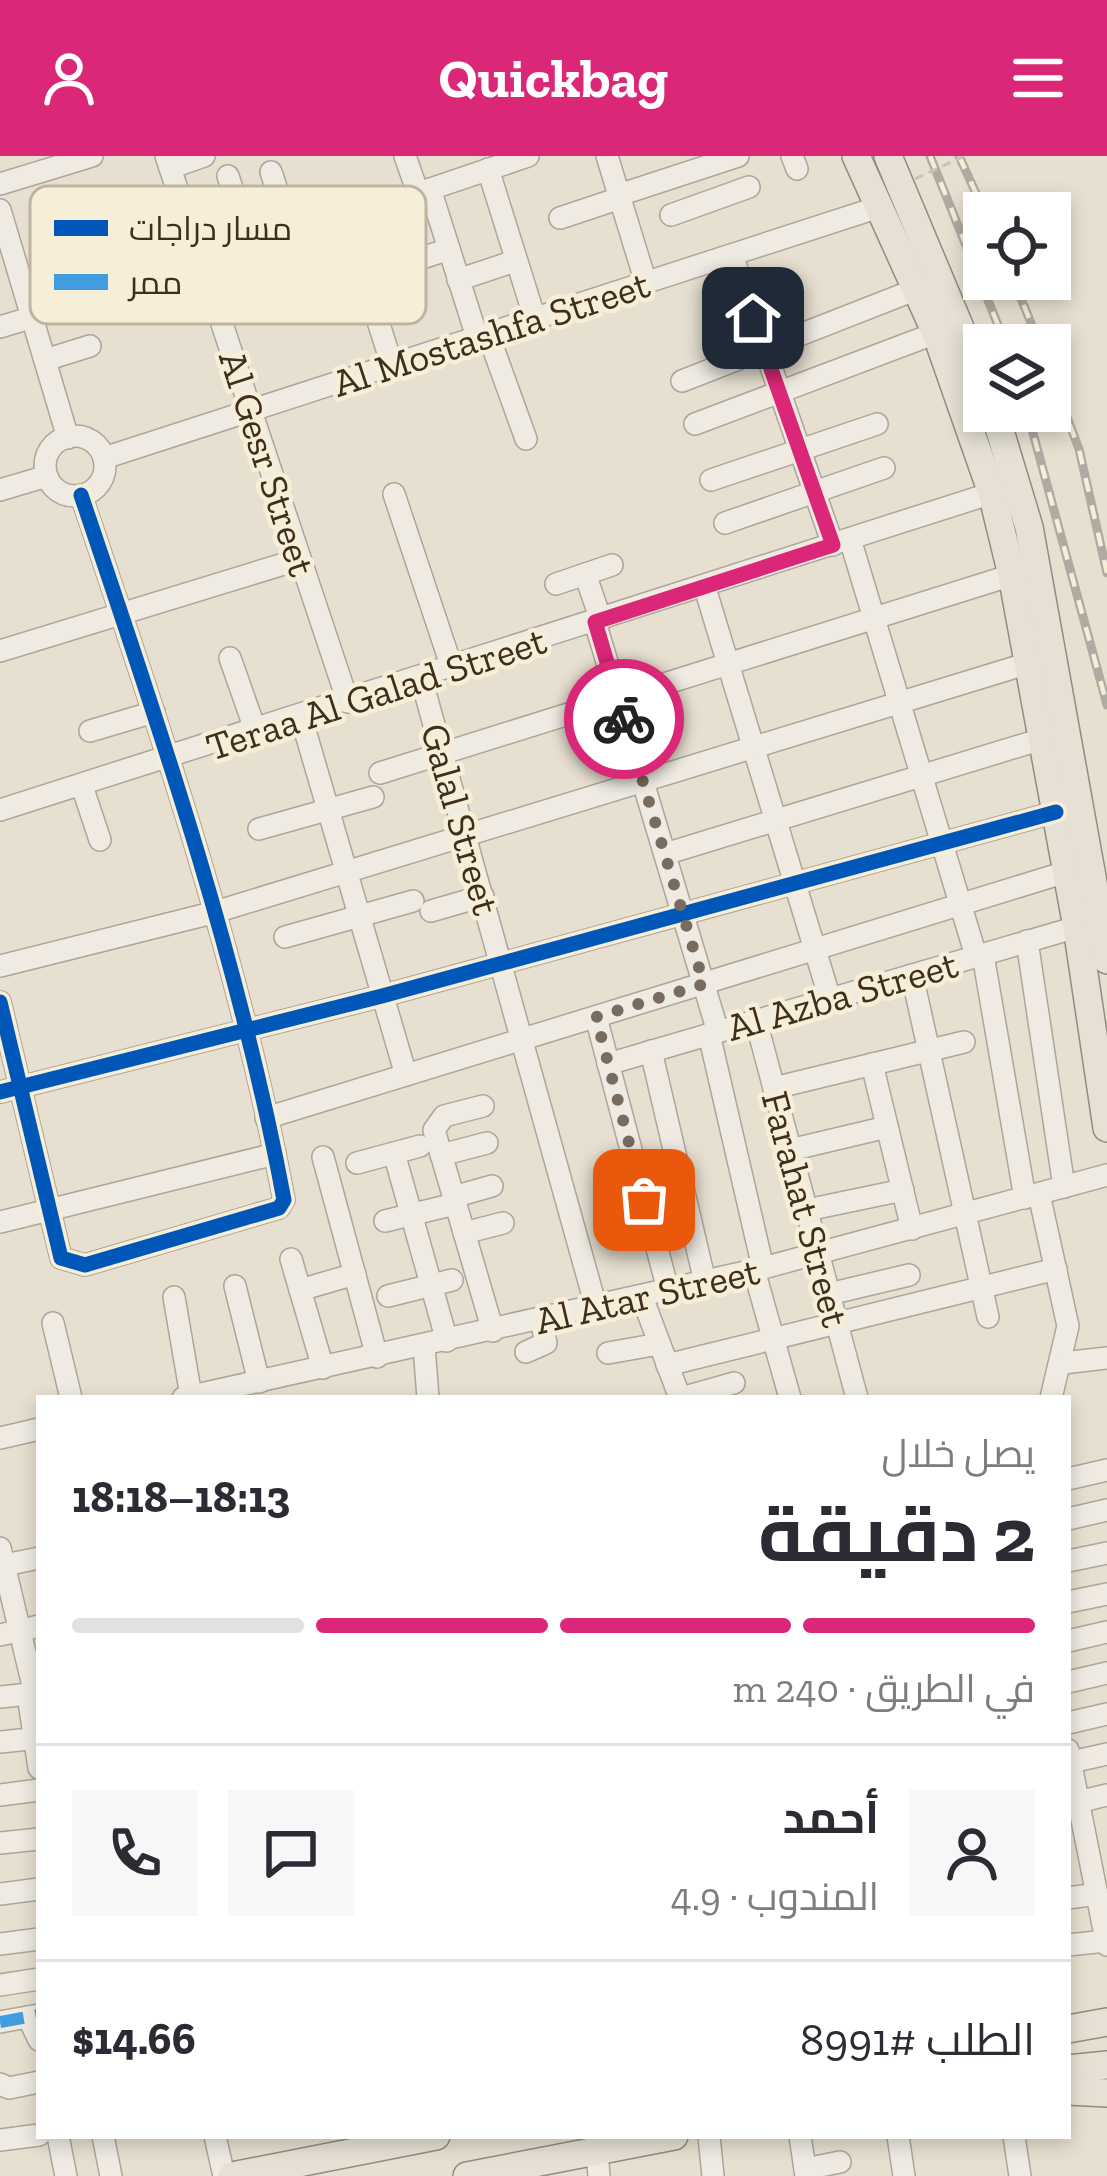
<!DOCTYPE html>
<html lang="ar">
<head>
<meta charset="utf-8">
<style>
  body { margin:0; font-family:"Zilla Slab",Cairo,serif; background:#f7f7f7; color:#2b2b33; direction:rtl; height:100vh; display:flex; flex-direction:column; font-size:45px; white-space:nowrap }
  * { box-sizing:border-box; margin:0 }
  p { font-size:39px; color:#7c7c81 }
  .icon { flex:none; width:66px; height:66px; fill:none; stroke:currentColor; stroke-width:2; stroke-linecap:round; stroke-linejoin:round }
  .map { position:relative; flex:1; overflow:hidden; direction:ltr }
  .panel { position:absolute; left:36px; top:1239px; width:1035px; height:744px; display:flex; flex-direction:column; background:#fff; border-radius:0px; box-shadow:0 6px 18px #0003; direction:rtl }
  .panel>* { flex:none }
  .tools { position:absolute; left:963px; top:36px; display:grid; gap:24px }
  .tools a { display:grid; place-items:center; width:108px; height:108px; border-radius:0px; background:#fff; box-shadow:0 6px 18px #0003; font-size:60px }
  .pin { position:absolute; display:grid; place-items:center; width:102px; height:102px; color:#fff; margin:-51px; border-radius:24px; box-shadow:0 6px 18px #0006 }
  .courier { position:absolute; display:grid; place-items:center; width:120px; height:120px; margin:-60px; border:9px solid #db2777; border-radius:50%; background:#fff; color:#222; box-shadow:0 3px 15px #0007 }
  .headline em { font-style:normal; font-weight:700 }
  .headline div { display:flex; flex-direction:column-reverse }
  .headline { display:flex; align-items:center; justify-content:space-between; height:204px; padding:0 36px }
  h1 { font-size:78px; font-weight:700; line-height:90px }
  .bar { display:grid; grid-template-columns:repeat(4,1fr); gap:18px 12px; align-content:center; height:144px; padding:0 36px }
  .bar i { height:15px; border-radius:9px; background:#e1e1e2 }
  .bar .on { background:#db2777 }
  .bar p { grid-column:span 4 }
  .line { display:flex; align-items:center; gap:30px; padding:0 36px; border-top:3px solid #e1e1e2 }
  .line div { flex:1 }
  .round { display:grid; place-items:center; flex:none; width:126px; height:126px; border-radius:0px; background:#f7f7f7 }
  header { display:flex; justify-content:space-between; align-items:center; height:156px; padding:0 36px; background:#db2777; color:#fff; font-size:54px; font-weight:700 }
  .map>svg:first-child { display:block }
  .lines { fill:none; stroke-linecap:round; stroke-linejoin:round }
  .minor-casing { stroke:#ada599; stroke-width:24 }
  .major-casing { stroke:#928b80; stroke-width:30 }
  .minor { stroke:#efebe3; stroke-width:21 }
  .major { stroke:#e6e1d4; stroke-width:27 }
  .rail-casing { stroke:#afaaa2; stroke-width:9 }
  .rail { stroke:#f7eed8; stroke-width:4.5; stroke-dasharray:14; stroke-linecap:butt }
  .path-bridge { stroke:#c8c2b9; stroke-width:3; stroke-dasharray:9 6; stroke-linecap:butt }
  .quiet { stroke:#3f9de0; stroke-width:12; stroke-dasharray:24 12; stroke-linecap:butt }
  .cycleway-casing { stroke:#f7eed8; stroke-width:22 }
  .cycleway { stroke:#0057b8; stroke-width:15 }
  .done { stroke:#786c5e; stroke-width:12; stroke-dasharray:0 21.6 }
  .route { stroke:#db2777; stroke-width:15 }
  .labels { text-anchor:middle; stroke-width:9; stroke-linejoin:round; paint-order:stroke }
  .street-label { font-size:39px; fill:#3d2e20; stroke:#f7eed8 }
  .key { fill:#f7eed8; stroke:#bfb4a1; stroke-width:3 }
  .key-label { font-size:33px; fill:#3d2e20 }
</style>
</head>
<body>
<header><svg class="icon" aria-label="menu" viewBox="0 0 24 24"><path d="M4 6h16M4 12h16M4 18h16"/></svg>Quickbag<svg class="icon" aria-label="person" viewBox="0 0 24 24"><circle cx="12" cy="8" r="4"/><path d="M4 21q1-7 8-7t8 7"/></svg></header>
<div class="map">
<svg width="1107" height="2020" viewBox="0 0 1107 2020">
  <rect width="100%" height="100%" fill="#e7e0d1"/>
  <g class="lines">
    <defs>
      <g id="minor">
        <polyline points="166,0 348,546"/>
        <polyline points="405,0 418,37"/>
        <polyline points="607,0 646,127"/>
        <polyline points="792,0 797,13"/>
        <polyline points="170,12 204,0"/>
        <polyline points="488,13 535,163"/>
        <polyline points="271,16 292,80"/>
        <polyline points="228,20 252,93"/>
        <polyline points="0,28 92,0"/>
        <polyline points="430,33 477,181"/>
        <polyline points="619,39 738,0"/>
        <polyline points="0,54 68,282"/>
        <polyline points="671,59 749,31"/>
        <polyline points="345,62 392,209"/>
        <polyline points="560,62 620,42"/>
        <polyline points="103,78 121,134"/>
        <polyline points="263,90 281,149"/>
        <polyline points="732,99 833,389"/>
        <polyline points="458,124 515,105"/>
        <polyline points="256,157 449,93"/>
        <polyline points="0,171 203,110 528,0"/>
        <polyline points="488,178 526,283"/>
        <polyline points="45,204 90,190"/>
        <polyline points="682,225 917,133"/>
        <polyline points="695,268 936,177"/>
        <circle cx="75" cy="310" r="30"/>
        <polyline points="104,302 879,51"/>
        <polyline points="711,324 877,268"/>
        <polyline points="0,334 47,320"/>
        <polyline points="394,338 452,512"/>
        <polyline points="725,367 884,312"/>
        <polyline points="850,383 976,800"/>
        <polyline points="585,418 601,464"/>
        <polyline points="556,428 612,409"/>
        <polyline points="705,432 830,843"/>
        <polyline points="595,466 718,876"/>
        <polyline points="0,495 300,403"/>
        <polyline points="230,502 256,576"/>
        <polyline points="421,522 596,1151"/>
        <polyline points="301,561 406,919"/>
        <polyline points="90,575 154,556"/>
        <polyline points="380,617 1012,419"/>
        <polyline points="82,630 100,684"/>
        <polyline points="0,654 992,337"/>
        <polyline points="259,673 373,641"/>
        <polyline points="665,698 1042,583"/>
        <polyline points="431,755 483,740"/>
        <polyline points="285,781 413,745"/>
        <polyline points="1027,785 1064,1031"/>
        <polyline points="983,799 1025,1042"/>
        <polyline points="0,810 212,757 1029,507"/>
        <polyline points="912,819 988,1161"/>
        <path d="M 0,846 L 61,1102 L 85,1109 L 279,1052 L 284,1044 C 239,803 159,570 81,339"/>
        <polyline points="596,861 668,1134"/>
        <polyline points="756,865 857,1242"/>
        <polyline points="709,878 763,1112"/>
        <polyline points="651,895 705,1126"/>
        <polyline points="608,908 1077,771"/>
        <polyline points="872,908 912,1073"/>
        <polyline points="774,932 964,886"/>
        <polyline points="0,936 382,840 1056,656"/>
        <polyline points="483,950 444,960 434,974 493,1175"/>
        <polyline points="266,962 1066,716"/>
        <polyline points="790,994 887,971"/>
        <polyline points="394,997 447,1185"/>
        <polyline points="441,999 487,987"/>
        <polyline points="323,1001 377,1201"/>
        <polyline points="357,1007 420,990"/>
        <polyline points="1039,1038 1068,1170 1051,1242"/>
        <polyline points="453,1041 492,1030"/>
        <polyline points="807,1054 903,1034"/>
        <polyline points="385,1065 455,1048"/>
        <polyline points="0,1066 275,998"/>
        <polyline points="464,1077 503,1067"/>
        <polyline points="291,1103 323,1212"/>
        <polyline points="754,1114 790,1242"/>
        <polyline points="235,1130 259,1226"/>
        <polyline points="300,1134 355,1118"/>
        <polyline points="829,1138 909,1119"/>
        <polyline points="388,1140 452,1124"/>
        <polyline points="174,1141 191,1240"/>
        <polyline points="642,1141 680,1242"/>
        <polyline points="53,1167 71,1242"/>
        <polyline points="424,1190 428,1242"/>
        <polyline points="526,1196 546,1187 541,1164"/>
        <polyline points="608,1197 659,1188"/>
        <polyline points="1063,1207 1107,1202"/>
        <polyline points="667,1209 1056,1113"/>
        <polyline points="183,1242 763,1112 1107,1019"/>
        <polyline points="681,1242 734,1227"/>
        <polyline points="0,1282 39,1273"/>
        <polyline points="1068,1323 1107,1314"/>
        <polyline points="1068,1363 1107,1354"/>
        <polyline points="0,1392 35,1538"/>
        <polyline points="1068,1405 1107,1397"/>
        <polyline points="0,1410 39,1402"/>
        <polyline points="1068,1446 1107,1438"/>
        <polyline points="0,1479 39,1470"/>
        <polyline points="1068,1485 1107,1476"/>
        <polyline points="1068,1526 1107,1517"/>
        <polyline points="28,1539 39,1612"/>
        <polyline points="0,1541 39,1537"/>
        <polyline points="1068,1567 1107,1558"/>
        <polyline points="0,1586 39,1582"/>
        <polyline points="1068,1594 1107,1789"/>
        <polyline points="1071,1606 1107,1598"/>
        <polyline points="0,1639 39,1634"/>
        <polyline points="1078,1646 1107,1639"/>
        <polyline points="0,1687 39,1683"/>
        <polyline points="0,1738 39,1733"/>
        <polyline points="1068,1742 1097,1738"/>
        <polyline points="0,1788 39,1783"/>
        <polyline points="1068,1789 1106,1785"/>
        <polyline points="0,1829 39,1823"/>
        <polyline points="28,1861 39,1884"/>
        <polyline points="0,1866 39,1859"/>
        <polyline points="0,1928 9,1932 39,1926"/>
        <polyline points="58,1980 66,2020"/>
        <polyline points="103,1980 111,2020"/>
        <polyline points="215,1980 224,2020"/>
        <polyline points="709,1980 713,2020"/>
        <polyline points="800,1980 806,2020"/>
        <polyline points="898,1980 904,2020"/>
        <polyline points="1014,1980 1020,2020"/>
        <polyline points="0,1984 39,1979"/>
        <polyline points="597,1995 599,2020"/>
        <polyline points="805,2013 840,2006"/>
      </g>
      <g id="major">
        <polyline points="856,0 936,177 992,337 1012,419 1077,771 1107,972"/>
        <polyline points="888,0 984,229"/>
        <polyline points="994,255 1029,371 1107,804"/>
        <polyline points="1068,1873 1107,1866"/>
        <polyline points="1068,1913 1107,1909"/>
        <polyline points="1068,1935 1107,1937"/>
        <polyline points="232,2020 436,1980"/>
        <polyline points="467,2020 674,1980"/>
      </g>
    </defs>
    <use href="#minor" class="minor-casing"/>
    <use href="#major" class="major-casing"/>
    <use href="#minor" class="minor"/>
    <use href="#major" class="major"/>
    <defs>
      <g id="rail">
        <polyline points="930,0 1006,189"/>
        <polyline points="959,0 985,57"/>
        <polyline points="1013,123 1040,189"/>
        <polyline points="1050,191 1065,230"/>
        <polyline points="1050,216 1079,293 1107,417"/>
        <polyline points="1027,255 1107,549"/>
      </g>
    </defs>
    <use href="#rail" class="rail-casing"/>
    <use href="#rail" class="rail"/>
    <polyline class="path-bridge" points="915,23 964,0"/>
    <polyline class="quiet" points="0,1866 39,1859"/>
    <defs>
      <g id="cycleway">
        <path d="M 0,846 L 61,1102 L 85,1109 L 279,1052 L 284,1044 C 239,803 159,570 81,339"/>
        <polyline points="0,936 382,840 1056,656"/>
      </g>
    </defs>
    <use href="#cycleway" class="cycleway-casing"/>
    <use href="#cycleway" class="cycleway"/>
  </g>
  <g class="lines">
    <polyline class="done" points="624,563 704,828 596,861 644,1044"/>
    <polyline class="route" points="624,563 595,466 833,389 753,162"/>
  </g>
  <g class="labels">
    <g class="street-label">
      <text transform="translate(491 177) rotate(-18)" y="14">Al Mostashfa Street</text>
      <text transform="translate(268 307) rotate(72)" y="14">Al Gesr Street</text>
      <text transform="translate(376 537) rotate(-18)" y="14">Teraa Al Galad Street</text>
      <text transform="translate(461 663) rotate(74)" y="14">Galal Street</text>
      <text transform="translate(842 839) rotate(-16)" y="14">Al Azba Street</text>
      <text transform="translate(806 1053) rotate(75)" y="14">Farahat Street</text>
      <text transform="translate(647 1139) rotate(-13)" y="14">Al Atar Street</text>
    </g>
  </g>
  <rect x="30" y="30" width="396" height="138" rx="18" class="key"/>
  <rect x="54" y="64" width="54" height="16" fill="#0057b8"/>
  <rect x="54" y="118" width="54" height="16" fill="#3f9de0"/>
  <g class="key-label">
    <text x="129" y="84">مسار دراجات</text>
    <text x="129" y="138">ممر</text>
  </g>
</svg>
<div class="tools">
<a><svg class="icon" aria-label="locate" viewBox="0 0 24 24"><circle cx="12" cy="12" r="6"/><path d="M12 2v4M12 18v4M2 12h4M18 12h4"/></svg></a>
<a><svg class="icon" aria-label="layers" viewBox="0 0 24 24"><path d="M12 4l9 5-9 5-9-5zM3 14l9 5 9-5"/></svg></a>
</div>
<div class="pin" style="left:644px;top:1044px;background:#ea580c"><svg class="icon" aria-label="bag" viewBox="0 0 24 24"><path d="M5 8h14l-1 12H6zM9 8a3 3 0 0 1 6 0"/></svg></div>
<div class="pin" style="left:753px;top:162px;background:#1f2937"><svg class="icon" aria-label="home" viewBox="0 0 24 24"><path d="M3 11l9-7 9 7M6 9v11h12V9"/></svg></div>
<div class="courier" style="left:624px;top:563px"><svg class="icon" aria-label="bike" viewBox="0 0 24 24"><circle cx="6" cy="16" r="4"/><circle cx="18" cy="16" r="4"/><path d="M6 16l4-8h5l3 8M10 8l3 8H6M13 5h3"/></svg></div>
<section class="panel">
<div class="headline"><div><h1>2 دقيقة</h1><p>يصل خلال</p></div><em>18:13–18:18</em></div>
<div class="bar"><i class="on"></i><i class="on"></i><i class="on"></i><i></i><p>في الطريق · 240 m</p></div>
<div class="line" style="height:216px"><a class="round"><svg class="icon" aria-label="person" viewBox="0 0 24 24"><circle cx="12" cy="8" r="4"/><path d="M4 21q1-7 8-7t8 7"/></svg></a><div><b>أحمد</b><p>المندوب · 4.9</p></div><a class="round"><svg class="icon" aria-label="chat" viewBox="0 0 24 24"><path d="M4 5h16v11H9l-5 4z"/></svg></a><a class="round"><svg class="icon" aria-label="phone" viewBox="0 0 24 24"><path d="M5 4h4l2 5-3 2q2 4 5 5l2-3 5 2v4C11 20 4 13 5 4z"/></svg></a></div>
<div class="line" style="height:156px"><div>الطلب #8991</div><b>$14.66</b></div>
</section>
</div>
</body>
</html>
